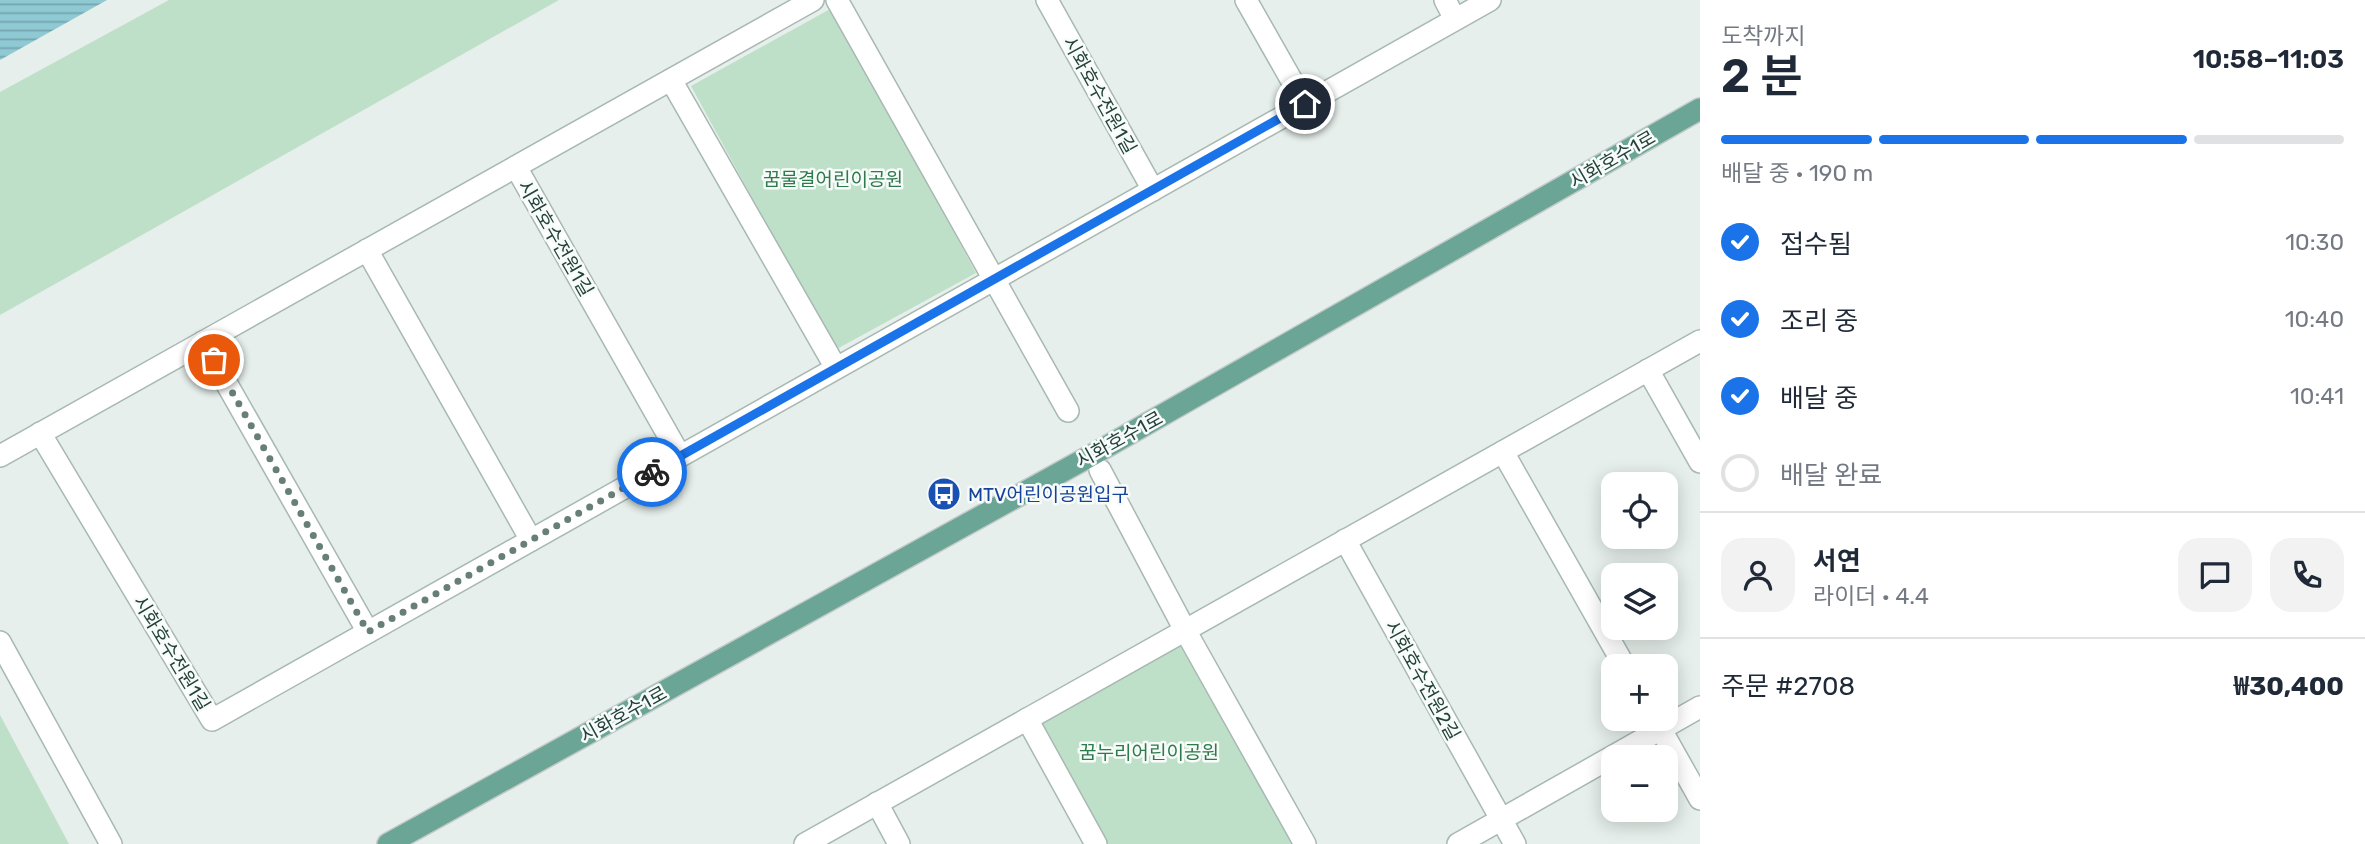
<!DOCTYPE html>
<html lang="ko">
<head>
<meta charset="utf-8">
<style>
  body { margin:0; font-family:Rubik,"Noto Sans KR",sans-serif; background:#f2f2f3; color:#1f2937; height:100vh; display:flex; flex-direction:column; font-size:26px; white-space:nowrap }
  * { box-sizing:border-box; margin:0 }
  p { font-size:23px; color:#747a83 }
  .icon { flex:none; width:38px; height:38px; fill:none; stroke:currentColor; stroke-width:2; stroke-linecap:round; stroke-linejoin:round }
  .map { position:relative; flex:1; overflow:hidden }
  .details { display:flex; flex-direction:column; background:#fff; width:665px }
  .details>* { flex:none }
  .tools { position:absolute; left:1601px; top:472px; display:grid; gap:14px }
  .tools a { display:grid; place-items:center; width:77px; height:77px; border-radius:14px; background:#fff; box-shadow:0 4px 18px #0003; font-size:35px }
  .pin { position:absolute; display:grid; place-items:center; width:60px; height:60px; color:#fff; margin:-30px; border:4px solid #fff; border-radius:50%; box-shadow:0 2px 7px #0007 }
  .courier { position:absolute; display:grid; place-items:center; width:70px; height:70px; margin:-35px; border:5px solid #1a73e8; border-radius:50%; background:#fff; color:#222; box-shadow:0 2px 9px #0007 }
  .head em { font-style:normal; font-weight:600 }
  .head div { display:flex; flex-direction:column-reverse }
  .head { display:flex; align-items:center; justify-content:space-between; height:119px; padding:0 21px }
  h1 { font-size:46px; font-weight:600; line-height:52px }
  .bar { display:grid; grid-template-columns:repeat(4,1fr); gap:10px 7px; align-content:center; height:84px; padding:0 21px }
  .bar i { height:9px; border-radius:5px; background:#e0e1e3 }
  .bar .on { background:#1a73e8 }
  .bar p { grid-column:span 4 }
  .line { display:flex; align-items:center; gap:18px; padding:0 21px; border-top:2px solid #e0e1e3 }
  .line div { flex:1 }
  .round { display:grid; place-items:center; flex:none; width:74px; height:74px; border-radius:21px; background:#f2f2f3 }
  ol { padding:0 21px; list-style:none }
  li { display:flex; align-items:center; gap:21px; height:77px }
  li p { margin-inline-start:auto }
  li .icon { padding:7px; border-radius:50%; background:#1a73e8; color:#fff; stroke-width:4 }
  li:last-child { color:#747a83 }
  li i { width:38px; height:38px; border:4px solid #e0e1e3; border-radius:50% }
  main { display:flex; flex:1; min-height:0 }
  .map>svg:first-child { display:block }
  .green { fill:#bfe0c8 }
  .water { fill:url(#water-rules) }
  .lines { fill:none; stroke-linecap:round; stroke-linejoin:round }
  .minor-casing { stroke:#a8b8b2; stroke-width:24 }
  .major-casing { stroke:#c2cac8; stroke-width:24 }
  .minor { stroke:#fff; stroke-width:21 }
  .major { stroke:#6aa596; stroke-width:21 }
  .done { stroke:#687f78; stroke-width:7; stroke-dasharray:0 12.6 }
  .route { stroke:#1a73e8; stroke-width:9 }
  .labels { text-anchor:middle; stroke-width:5; stroke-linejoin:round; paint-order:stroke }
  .street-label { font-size:19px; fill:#24423a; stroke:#f7fbf9 }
  .park-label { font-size:19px; fill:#2d7a4b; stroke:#f7fbf9 }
  .transit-label { font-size:19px; fill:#164399; stroke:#f7fbf9; text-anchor:start }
</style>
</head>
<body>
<main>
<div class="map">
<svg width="1700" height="844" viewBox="0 0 1700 844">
  <defs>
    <pattern id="water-rules" width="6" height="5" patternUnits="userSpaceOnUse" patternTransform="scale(1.75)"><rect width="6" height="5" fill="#8ec9d4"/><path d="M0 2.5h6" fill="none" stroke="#74a5ad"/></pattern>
  </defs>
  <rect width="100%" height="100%" fill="#e6efeb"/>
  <g class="green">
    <polygon points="169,0 559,0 0,315 0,92"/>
    <polygon points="832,8 976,273 835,350 691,86"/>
    <polygon points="1181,638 1298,844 1106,844 1036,721"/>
    <polygon points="0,715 69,844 0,844"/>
  </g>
  <polygon class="water" points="0,0 107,0 0,60"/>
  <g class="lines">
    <defs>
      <g id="minor">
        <polyline points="837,0 1068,411"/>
        <polyline points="1047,0 1153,190"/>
        <polyline points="1246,0 1305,104"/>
        <polyline points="1445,0 1455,19"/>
        <polyline points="671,80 836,368"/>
        <polyline points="516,167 680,456"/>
        <polyline points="367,250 531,540"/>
        <polyline points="203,342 368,632"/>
        <polyline points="1648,370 1700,462"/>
        <polyline points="40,433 212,720 1490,0"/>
        <polyline points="1503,452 1625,667"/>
        <polyline points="0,456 813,0"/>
        <polyline points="1100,470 1185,630 1305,844"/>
        <polyline points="1345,540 1515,844"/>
        <polyline points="0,642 111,844"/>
        <polyline points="1027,719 1096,844"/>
        <polyline points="1655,719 1700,799"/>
        <polyline points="877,803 899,844"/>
        <polyline points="805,844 1700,341"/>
        <polyline points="1458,844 1700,707"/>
      </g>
      <polyline id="major" points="388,844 1092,455 1700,109"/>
    </defs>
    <use href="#minor" class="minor-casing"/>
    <use href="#major" class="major-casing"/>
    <use href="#minor" class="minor"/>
    <use href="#major" class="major"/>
  </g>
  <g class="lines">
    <polyline class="done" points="214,360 368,632 652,472"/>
    <polyline class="route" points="652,472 1305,104"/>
  </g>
  <defs>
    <symbol id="bus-disc" viewBox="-11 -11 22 22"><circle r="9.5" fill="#1a4fb4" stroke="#f7fbf9"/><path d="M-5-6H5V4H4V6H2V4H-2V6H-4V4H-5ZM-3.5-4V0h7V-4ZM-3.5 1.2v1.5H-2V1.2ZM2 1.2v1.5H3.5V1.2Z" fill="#fff"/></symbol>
  </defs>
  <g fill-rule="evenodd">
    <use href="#bus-disc" x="925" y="475" width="38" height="38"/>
  </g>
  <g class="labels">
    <g class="street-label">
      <text transform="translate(1100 95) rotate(61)" y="7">시화호수전원1길</text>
      <text transform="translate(1612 159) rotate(-30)" y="7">시화호수1로</text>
      <text transform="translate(556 238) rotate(60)" y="7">시화호수전원1길</text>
      <text transform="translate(1119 439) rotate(-29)" y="7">시화호수1로</text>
      <text transform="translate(172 653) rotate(59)" y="7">시화호수전원1길</text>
      <text transform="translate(1423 680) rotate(61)" y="7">시화호수전원2길</text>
      <text transform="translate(623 714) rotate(-29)" y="7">시화호수1로</text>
    </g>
    <g class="park-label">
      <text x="833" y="186">꿈물결어린이공원</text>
      <text x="1149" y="759">꿈누리어린이공원</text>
    </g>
    <g class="transit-label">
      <text x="968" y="501">MTV어린이공원입구</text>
    </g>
  </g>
</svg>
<div class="tools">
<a><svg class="icon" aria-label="locate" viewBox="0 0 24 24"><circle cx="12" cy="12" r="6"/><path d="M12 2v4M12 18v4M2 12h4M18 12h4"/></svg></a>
<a><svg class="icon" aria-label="layers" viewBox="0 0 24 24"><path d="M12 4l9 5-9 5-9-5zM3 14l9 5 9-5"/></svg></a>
<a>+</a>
<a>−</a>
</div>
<div class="pin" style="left:214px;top:360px;background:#ea580c"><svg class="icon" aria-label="bag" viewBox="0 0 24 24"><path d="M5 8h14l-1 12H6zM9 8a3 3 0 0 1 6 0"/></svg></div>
<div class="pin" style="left:1305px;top:104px;background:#1f2937"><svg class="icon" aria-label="home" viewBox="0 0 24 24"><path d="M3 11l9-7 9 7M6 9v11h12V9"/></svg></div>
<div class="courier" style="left:652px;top:472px"><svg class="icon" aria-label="bike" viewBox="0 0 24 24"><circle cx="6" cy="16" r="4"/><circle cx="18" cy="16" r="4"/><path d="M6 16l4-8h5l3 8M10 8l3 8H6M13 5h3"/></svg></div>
</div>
<section class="details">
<div class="head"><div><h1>2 분</h1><p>도착까지</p></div><em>10:58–11:03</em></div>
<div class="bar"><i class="on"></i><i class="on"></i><i class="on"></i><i></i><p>배달 중 · 190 m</p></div>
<ol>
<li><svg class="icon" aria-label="check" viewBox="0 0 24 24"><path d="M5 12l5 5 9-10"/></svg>접수됨<p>10:30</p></li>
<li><svg class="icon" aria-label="check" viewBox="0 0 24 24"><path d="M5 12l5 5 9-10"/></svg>조리 중<p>10:40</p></li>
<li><svg class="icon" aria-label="check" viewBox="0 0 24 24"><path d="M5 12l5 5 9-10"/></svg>배달 중<p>10:41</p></li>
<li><i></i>배달 완료</li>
</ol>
<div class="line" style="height:126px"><a class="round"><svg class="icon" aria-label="person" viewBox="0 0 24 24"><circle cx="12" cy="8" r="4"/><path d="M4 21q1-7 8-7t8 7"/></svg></a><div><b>서연</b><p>라이더 · 4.4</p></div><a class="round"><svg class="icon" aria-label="chat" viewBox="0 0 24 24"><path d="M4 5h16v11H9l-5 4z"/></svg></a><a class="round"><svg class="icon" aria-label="phone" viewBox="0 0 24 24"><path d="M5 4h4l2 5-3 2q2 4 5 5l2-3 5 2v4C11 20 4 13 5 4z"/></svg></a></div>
<div class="line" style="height:91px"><div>주문 #2708</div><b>₩30,400</b></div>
</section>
</main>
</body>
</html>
